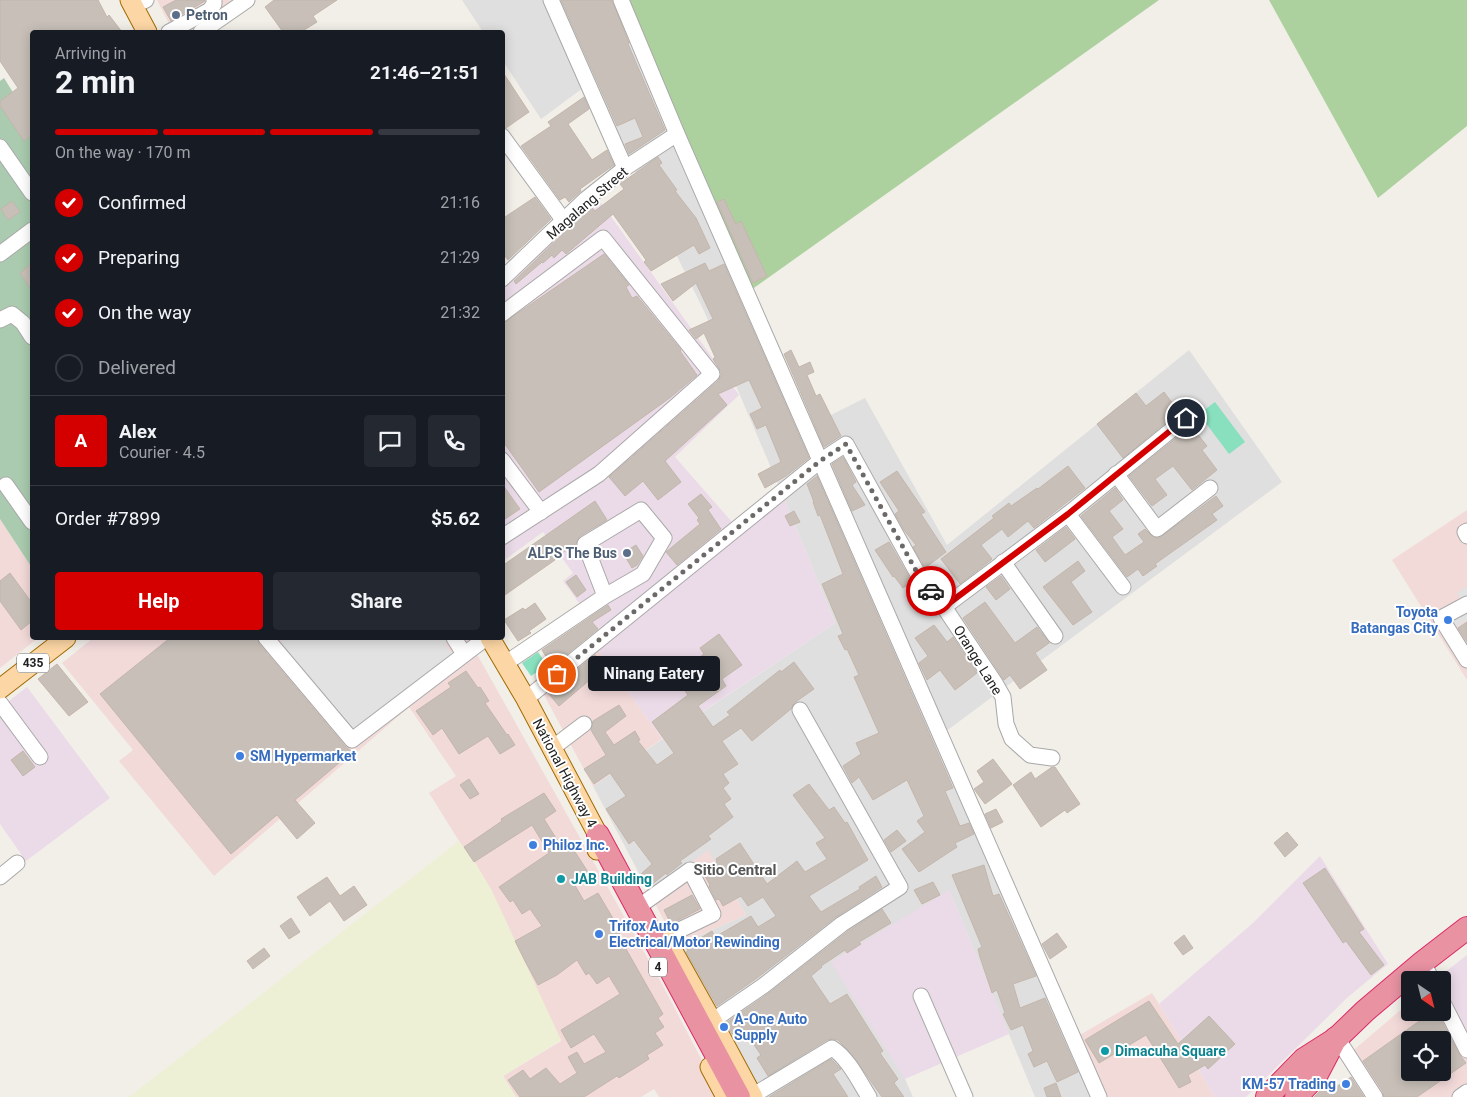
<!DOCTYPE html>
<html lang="en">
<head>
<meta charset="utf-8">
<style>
  body { margin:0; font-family:Roboto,sans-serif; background:#242831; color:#f1f3f6; height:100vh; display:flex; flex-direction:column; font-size:19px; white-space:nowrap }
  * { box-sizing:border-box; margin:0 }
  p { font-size:16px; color:#9ea1a6 }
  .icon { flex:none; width:28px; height:28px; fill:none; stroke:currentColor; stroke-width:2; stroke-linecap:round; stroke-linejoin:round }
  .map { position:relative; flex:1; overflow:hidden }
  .details { position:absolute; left:30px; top:30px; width:475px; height:610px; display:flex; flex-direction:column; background:#171b24; border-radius:5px; box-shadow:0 2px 12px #0003 }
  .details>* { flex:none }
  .needle { width:32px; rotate:145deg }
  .buttons { position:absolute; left:1401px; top:971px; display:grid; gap:10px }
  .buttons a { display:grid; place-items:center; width:50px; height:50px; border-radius:5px; background:#171b24; box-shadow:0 2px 12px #0003; font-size:25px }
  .pin { position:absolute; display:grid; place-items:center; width:42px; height:42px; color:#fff; margin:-21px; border:2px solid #fff; border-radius:50%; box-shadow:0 1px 5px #0007 }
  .courier { position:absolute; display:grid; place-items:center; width:50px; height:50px; margin:-25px; border:4px solid #d40000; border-radius:50%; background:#fff; color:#222; box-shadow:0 1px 6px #0007 }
  .bubble { position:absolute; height:35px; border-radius:5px; background:#171b24; box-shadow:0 2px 12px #0003; font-size:16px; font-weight:700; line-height:35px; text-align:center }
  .overview em { font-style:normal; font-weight:700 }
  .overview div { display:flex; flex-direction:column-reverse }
  .overview { display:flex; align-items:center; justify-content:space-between; height:85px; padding:0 25px }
  h1 { font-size:32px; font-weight:700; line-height:38px }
  .bar { display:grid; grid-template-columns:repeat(4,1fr); gap:8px 5px; align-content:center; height:60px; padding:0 25px }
  .bar i { height:6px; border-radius:4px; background:#363941 }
  .bar .on { background:#d40000 }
  .bar p { grid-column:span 4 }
  .line { display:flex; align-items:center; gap:12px; padding:0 25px; border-top:1px solid #363941 }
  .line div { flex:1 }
  .round { display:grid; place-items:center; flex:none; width:52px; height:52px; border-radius:5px; background:#242831 }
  ol { padding:0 25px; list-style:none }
  li { display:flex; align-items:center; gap:15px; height:55px }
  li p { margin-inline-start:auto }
  li .icon { padding:5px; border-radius:50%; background:#d40000; color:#fff; stroke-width:4 }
  li:last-child { color:#9ea1a6 }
  li i { width:28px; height:28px; border:2px solid #363941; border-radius:50% }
  .action { display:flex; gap:10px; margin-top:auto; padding:10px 25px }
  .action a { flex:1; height:58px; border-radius:5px; background:#d40000; color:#fff; font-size:20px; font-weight:700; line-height:58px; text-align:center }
  .action a+a { background:#242831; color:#f1f3f6 }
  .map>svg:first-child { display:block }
  .residential { fill:#e0dfdf }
  .commercial { fill:#f2dad9; fill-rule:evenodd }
  .industrial { fill:#ebdbe8 }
  .farmland { fill:#eef0d5 }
  .forest { fill:#add19e }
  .cemetery { fill:#aacbaf }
  .pitch { fill:#88e0be }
  .parking { fill:#e2e2e2 }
  .building { fill:#c7bfb8; stroke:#c4b6ab; fill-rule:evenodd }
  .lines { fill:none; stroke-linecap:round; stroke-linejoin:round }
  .minor-casing { stroke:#a9a9a9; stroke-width:17 }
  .major-casing { stroke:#a06b00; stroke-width:21 }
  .highway-casing { stroke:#dc2a67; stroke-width:24 }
  .minor { stroke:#fff; stroke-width:15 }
  .major { stroke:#fcd6a4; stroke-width:19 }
  .highway { stroke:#e892a2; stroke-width:22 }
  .done { stroke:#6b6a68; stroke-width:5; stroke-dasharray:0 9 }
  .route { stroke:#d40000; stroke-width:6 }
  .service-dot { fill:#5c6f8a; stroke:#fff; stroke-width:2 }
  .shop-dot { fill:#3f7fe0; stroke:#fff; stroke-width:2 }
  .culture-dot { fill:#0f9aa8; stroke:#fff; stroke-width:2 }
  .labels { text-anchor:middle; stroke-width:4; stroke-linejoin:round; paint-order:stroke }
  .shield { fill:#fff; stroke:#646464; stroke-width:1 }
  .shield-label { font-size:12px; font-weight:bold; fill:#222 }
  .service-label { font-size:14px; font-weight:bold; fill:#4e5e75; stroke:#fff; text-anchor:start }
  .street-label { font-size:14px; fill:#222; stroke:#fff }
  .shop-label { font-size:14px; font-weight:bold; fill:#366cbe; stroke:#fff; text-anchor:start }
  .culture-label { font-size:14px; font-weight:bold; fill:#0d838f; stroke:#fff; text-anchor:start }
  .neighbourhood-label { font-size:15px; font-weight:bold; fill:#555; stroke:#fff }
</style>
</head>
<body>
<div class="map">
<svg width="1467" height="1097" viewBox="0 0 1467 1097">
  <rect width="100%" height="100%" fill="#f2efe9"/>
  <polygon class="residential" points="462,0 626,0 809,426 865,398 947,545 1189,350 1282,482 945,732 1104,1097 1035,1097 949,890 905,1079 913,1097 759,1097 677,945 746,915 708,851 650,894 593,786 835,623 783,496 704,311 591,82 541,119 503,61 502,32 483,32"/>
  <g class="commercial">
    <polygon points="157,0 238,0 191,32 173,32"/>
    <polygon points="1467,510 1467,680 1392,560"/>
    <polygon points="0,519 32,568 32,638 38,638 0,668"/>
    <polygon points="93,638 468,638 662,984 721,1097 659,1097 654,1089 641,1097 516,1097 503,1076 561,1041 476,864 459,841 429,793 456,776 409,707 214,876 119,761 133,750 62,663"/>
    <polygon points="597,648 662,739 593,786 544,695"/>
    <polygon points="708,850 746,915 677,945 650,894"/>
    <path d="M 1443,983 L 1467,1031 L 1467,1097 L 1365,1097 L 1342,1060 L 1410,1002 L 1410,1012 L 1442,1012 ZM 1410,1040 L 1442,1040 L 1442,1072 L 1410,1072 Z"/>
    <polygon points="1152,993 1159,1004 1215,1097 1104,1097 1078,1036"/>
  </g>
  <g class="industrial">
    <polygon points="597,197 739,395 675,457 732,522 600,632 563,581 573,573 543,532 503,561 503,287"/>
    <polygon points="783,496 835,623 662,739 597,648"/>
    <polygon points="27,687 110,798 26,861 0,824 0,708"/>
    <polygon points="1320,856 1388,964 1348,997 1246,1097 1215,1097 1159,1004 1253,923"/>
    <polygon points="949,890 1009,1034 905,1079 831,962"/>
    <polygon points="1467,955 1467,1031 1443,983 1442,980 1439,977"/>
  </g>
  <polygon class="farmland" points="459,841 476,864 492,891 561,1040 503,1076 516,1097 129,1097"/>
  <g class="forest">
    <polygon points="626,0 1159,0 751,290"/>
    <polygon points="1269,0 1467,0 1467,126 1378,198"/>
  </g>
  <polygon class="cemetery" points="4,78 32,123 32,568 0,519 0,81"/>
  <g class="pitch">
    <polygon points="1215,402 1245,442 1229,454 1199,414"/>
    <polygon points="538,652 547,665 531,676 522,663"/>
  </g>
  <g class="parking">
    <polygon points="1467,586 1467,620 1447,634 1437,619 1462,602 1457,593"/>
    <polygon points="286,638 450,638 451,639 445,645 455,657 353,743 274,648"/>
  </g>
  <g class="building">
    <polygon points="0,0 98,0 107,17 109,15 122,32 32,32 32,135 24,141 0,106 0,101 18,88 0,61"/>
    <polygon points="176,0 205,0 205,1 171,21 163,7"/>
    <polygon points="274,0 337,0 313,16 317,22 301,32 283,32 265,7"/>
    <polygon points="561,0 612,0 629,43 628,44 665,130 629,154 625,144 643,137 635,118 617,126"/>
    <polygon points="502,71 529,112 506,128 502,127"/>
    <polygon points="584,97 589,109 568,124 592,160 607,150 614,165 580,189 581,191 569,202 565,197 560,200 521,146 551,126 548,122"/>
    <polygon points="658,157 662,163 659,165 677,190 675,191 696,218 710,248 699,254 694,245 651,271 644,262 646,260 613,214 566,254 562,250 554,258 552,255 543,263 542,262 516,284 514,281 591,207 595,211 624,189 620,184"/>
    <polygon points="535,197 551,219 508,260 502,252 502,219"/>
    <polygon points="724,199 736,224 741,221 767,276 753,283 717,202"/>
    <polygon points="12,201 20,212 8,220 1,209"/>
    <polygon points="604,254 629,285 626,287 632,298 637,296 681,350 680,351 697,375 671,397 539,492 502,440 502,324"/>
    <polygon points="32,263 32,291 20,273"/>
    <polygon points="705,263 709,271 724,264 809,458 786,476 765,488 758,474 781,462 766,425 757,429 750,414 762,408 749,380 718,394 727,405 665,461 681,482 658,500 643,481 625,496 609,477 718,381 721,376 721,372 713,359 715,357 704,333 696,339 689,330 713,319 696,283 673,301 661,284"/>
    <polygon points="791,350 799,367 810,362 814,372 807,375 816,396 820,394 841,436 824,447 784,354"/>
    <polygon points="1164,392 1179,412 1123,458 1097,424 1136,393 1146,406"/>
    <polygon points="1191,426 1207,446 1202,450 1217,470 1192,490 1173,466 1155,479 1167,495 1152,506 1129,476"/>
    <polygon points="843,457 856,482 852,485 865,505 852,511 832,464"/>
    <polygon points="1068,466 1085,488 1034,528 1028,521 1008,537 1002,529 981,545 992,559 960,584 941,559 994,518 992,516 1009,503 1011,506 1037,488 1038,489"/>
    <polygon points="897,471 925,512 921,514 946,552 925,568 913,547 916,545 904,530 895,514 899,511 880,482"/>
    <polygon points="817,476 953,788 945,791 960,826 969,823 974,834 955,843 957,847 919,872 902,849 925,832 917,821 924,816 907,780 873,800 859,777 852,783 843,766 861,754 856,743 879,733 854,677 859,675 847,649 845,650 838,636 843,634 822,584 843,574 820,515 818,516 813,502 814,502 807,484"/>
    <polygon points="502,484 520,509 502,521"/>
    <polygon points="1115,488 1123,500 1109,511 1123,529 1112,537 1125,555 1144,542 1138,534 1145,529 1153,537 1159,538 1216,496 1223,506 1212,514 1217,520 1155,564 1157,566 1143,576 1138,569 1127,577 1081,516"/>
    <polygon points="701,494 712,507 708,510 721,529 677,565 666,552 700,524 697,520 699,518 688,504"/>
    <polygon points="595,501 607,520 580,536 576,544 554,558 555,560 502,597 502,566"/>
    <polygon points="794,511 800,522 790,526 785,516"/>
    <polygon points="1066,527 1075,539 1045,562 1036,550"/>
    <polygon points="889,542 912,582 903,588 894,576 893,577 875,550"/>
    <polygon points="636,545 643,556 637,565 632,568 623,553"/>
    <polygon points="1078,561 1085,571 1071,582 1092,612 1073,625 1043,587"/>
    <polygon points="10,573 32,603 32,621 21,630 0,601 0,581"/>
    <polygon points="576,575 586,590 577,597 566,582"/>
    <polygon points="1001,576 1010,589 996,600 986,587"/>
    <polygon points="985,602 1015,643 1037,627 1049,643 1035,653 1047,670 1020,689 1010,675 1004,680 963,618"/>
    <polygon points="535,603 546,619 529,631 531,633 518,641 504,620 523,608 525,610"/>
    <polygon points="608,605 611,610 592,622 598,629 539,677 537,674 550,663 542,650"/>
    <polygon points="1467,622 1467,642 1458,628"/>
    <polygon points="934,625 947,642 953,637 977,673 955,690 940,670 927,680 919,663 928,656 915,638"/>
    <polygon points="719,634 742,665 722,679 726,686 698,706 713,727 730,715 727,712 780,670 781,672 794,662 814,689 794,703 791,709 752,741 741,728 722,741 738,764 723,774 729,783 723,788 731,799 724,804 733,817 708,836 711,839 680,861 682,863 669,873 667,875 666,873 651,885 641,874 652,864 634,840 629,844 606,809 626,796 610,773 594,784 584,769 606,755 591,730 593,721 619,705 626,716 605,732 614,745 635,731 640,740 638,741 657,765 674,753 652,722 688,695 674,676 704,654 700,648"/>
    <polygon points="170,638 257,638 259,644 345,746 352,752 295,800 315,823 297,839 277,815 231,854 100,694"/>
    <polygon points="595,655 605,667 559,706 548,693"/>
    <polygon points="57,664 88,702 69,716 38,679"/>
    <polygon points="663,665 674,679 666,685 655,671"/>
    <polygon points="466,671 478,688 480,687 489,701 485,703 507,735 508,734 515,745 500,754 488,736 459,754 442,728 433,735 416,711 451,687 448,683"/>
    <polygon points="23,751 35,767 23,776 11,760"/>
    <polygon points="993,759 1012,784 985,804 974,789 984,782 977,771"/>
    <polygon points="1052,767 1055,767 1080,804 1067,813 1065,810 1041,827 1013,785 1031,772 1035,779"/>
    <polygon points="469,779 479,794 470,799 460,785"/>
    <polygon points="809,784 829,810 834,807 845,823 847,822 868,860 809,896 821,912 860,889 859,887 876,876 882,887 836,917 757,978 717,1006 686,952 688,951 686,947 712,931 715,937 751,916 758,927 776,916 763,897 748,906 741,896 723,906 719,899 716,900 709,886 710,885 703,873 717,862 716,859 740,843 767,884 797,861 805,872 827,859 816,843 825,838 793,795"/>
    <polygon points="544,793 556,811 544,819 561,846 568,841 588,872 573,882 584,901 598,893 621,932 619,933 628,947 626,949 663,1014 658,1018 664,1027 655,1033 663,1045 647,1055 649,1059 619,1078 617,1076 584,1097 520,1097 508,1080 523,1070 530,1079 546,1068 560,1084 577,1073 568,1057 577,1052 584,1064 606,1052 594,1034 571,1048 561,1030 620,994 609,976 597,984 589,973 586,975 577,960 557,975 538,985 526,963 515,941 542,926 530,909 522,914 513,900 510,902 499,887 549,853 532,825 474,862 464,847 502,821 501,819"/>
    <polygon points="996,809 1003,822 991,828 985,814"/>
    <polygon points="897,830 906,841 891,852 884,840"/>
    <polygon points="1287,832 1298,845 1285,857 1274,843"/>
    <polygon points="984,865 993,896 999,894 1036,976 1013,984 1020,1008 1045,998 1078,1072 1057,1082 1047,1061 1034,1067 1028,1054 1033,1051 1023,1025 1011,1030 1003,1014 1005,1013 997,990 992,993 980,957 978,949 982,947 952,875"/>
    <polygon points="1325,868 1364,929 1359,932 1384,965 1371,975 1346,941 1343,943 1303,883"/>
    <polygon points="327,877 340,896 354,886 367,905 344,921 330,901 310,916 297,897"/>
    <polygon points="933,882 940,895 922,904 914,890"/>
    <polygon points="692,895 700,909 671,924 664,910"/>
    <polygon points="882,909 891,923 859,942 861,944 847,953 845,950 821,966 822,967 811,976 830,1004 847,994 883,1051 880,1053 898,1079 894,1083 904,1097 882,1097 850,1052 838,1040 833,1039 827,1040 768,1076 757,1058 761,1055 742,1027 732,1034 726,1023 769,993 847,932"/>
    <polygon points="291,918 300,932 289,939 280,926"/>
    <polygon points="1057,933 1067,947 1050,959 1042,944"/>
    <polygon points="1184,935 1193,948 1183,955 1174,943"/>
    <polygon points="264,948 270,956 253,969 247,961"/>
    <polygon points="1149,1001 1178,1044 1209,1016 1235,1044 1208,1069 1205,1065 1188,1075 1191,1082 1179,1088 1146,1035 1099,1063 1085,1040"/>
    <path d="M 1432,1012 L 1437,1012 L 1459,1054 L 1466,1063 L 1417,1097 L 1384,1097 L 1383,1092 L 1363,1061 ZM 1410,1040 L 1442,1040 L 1442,1072 L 1410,1072 Z"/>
    <polygon points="831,1059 841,1069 833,1074 848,1097 769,1097"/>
    <polygon points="1351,1077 1364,1097 1314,1097 1326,1085 1330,1091"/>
    <polygon points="1056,1083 1061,1097 1047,1097 1044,1088"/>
  </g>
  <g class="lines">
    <defs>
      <g id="minor">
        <polyline points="551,0 625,168"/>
        <polyline points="621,0 677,134 1099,1097"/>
        <polyline points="133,6 146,0"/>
        <polyline points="169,32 210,10 214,4 214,0"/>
        <polyline points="201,32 247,0"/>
        <polyline points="502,136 564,221"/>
        <polyline points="0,147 32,193"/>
        <polyline points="0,254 32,230"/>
        <polyline points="502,279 586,199 625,168 677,134"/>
        <polyline points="502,314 603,238 712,374 599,474 502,537"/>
        <polyline points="0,320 12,314 23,323 32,337"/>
        <polyline points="502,460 541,512"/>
        <polyline points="1116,474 1157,529 1210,488"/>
        <polyline points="6,485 32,522"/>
        <polyline points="1068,514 1123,587"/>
        <polyline points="1467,531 1465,532 1467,536"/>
        <polyline points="1003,562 1055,636"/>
        <polyline points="1467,604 1441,618 1467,660"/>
        <polyline points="944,607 1068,514 1186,418"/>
        <polyline points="266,638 352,740 486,638"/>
        <polyline points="454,638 464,654"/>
        <polyline points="506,663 605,596 643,574 664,538 641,510 585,544 605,596"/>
        <polyline points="526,699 820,461 846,444 919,576 944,607 995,683 1003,697 1006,724 1012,739 1030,755 1052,758"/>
        <polyline points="0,703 40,757"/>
        <polyline points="551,749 584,724"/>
        <polyline points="0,877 17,863"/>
        <polyline points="645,902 690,870 713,914 665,937"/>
        <polyline points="1423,962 1432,980"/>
        <polyline points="921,996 965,1097"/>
        <polyline points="1442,1001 1467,1050"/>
        <polyline points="712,1021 763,986 842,924 900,887 800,710"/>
        <polyline points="1337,1038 1375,1097"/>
        <path d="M 752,1096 L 832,1048 C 848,1058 859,1081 869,1097"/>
        <polyline points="1460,1097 1467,1092"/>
      </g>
      <g id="major">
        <polyline points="130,0 147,32"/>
        <polyline points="490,638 526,699 598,835 597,850"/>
        <polyline points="0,689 66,638"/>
        <polyline points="666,939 712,1021 753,1097"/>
        <polyline points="710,1067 726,1097"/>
      </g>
      <g id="highway">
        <polyline points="598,835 739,1097"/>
        <polyline points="1267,1097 1304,1059 1337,1038 1365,1011 1423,962 1467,928"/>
        <polyline points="1296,1097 1316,1076 1336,1038"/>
      </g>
    </defs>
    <use href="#minor" class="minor-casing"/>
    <use href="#major" class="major-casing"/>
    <use href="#highway" class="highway-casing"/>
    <use href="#minor" class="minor"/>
    <use href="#major" class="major"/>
    <use href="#highway" class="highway"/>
  </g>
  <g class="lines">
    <polyline class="done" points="557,674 820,461 846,444 919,576 931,591"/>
    <polyline class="route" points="931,591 944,607 1068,514 1186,418"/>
  </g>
  <g class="service-dot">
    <circle cx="176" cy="15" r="5"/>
    <circle cx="627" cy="553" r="5"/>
  </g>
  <g class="shop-dot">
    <circle cx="1448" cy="620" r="5"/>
    <circle cx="240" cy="756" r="5"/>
    <circle cx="533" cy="845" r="5"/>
    <circle cx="599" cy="934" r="5"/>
    <circle cx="724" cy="1027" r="5"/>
    <circle cx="1346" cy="1084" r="5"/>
  </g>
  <g class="culture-dot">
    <circle cx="561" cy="879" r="5"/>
    <circle cx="1105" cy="1051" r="5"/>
  </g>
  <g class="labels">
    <g class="shield">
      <rect x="17" y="653.5" width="32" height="19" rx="4"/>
      <rect x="649" y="957.5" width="18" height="19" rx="4"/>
    </g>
    <g class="shield-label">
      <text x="33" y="667">435</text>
      <text x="658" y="971">4</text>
    </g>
    <g class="service-label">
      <text x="186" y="20">Petron</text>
      <text x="617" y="558" text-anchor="end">ALPS The Bus</text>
    </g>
    <g class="street-label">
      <text transform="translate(587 203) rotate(-41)" y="5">Magalang Street</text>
      <text transform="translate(978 660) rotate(58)" y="5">Orange Lane</text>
      <text transform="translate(565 773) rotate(62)" y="5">National Highway 4</text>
    </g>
    <g class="shop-label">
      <text x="1438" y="617" text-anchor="end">Toyota<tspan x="1438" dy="16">Batangas City</tspan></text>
      <text x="250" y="761">SM Hypermarket</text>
      <text x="543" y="850">Philoz Inc.</text>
      <text x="609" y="931">Trifox Auto<tspan x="609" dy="16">Electrical/Motor Rewinding</tspan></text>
      <text x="734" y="1024">A-One Auto<tspan x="734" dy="16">Supply</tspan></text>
      <text x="1336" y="1089" text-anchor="end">KM-57 Trading</text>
    </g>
    <g class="culture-label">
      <text x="571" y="884">JAB Building</text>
      <text x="1115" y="1056">Dimacuha Square</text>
    </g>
    <g class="neighbourhood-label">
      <text x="735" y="875">Sitio Central</text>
    </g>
  </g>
</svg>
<div class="buttons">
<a><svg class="needle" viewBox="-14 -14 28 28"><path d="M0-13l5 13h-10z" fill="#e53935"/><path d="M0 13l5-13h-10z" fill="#9ea1a6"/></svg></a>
<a><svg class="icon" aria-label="locate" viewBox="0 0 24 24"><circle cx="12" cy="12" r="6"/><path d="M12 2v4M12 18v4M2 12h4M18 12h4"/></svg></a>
</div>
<div class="pin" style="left:557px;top:674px;background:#ea580c"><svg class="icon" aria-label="bag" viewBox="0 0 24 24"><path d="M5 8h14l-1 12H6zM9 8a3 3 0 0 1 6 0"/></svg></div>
<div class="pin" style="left:1186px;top:418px;background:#1f2937"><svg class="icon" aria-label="home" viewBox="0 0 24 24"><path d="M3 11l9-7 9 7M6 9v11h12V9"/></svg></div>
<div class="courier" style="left:931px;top:591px"><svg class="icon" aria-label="car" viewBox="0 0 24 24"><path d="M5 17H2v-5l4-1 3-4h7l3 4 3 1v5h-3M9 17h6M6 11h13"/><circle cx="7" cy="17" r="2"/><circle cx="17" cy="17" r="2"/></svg></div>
<div class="bubble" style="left:588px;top:656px;width:132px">Ninang Eatery</div>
<section class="details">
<div class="overview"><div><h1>2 min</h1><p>Arriving in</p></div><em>21:46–21:51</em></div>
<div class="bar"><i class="on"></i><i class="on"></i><i class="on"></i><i></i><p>On the way · 170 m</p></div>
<ol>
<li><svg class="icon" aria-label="check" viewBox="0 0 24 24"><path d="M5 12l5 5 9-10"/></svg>Confirmed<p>21:16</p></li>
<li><svg class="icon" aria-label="check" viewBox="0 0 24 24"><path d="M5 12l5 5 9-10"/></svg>Preparing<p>21:29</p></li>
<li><svg class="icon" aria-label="check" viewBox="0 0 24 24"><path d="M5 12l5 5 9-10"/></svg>On the way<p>21:32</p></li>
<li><i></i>Delivered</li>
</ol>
<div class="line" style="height:90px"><b class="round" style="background:#d40000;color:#fff">A</b><div><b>Alex</b><p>Courier · 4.5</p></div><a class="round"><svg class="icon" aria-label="chat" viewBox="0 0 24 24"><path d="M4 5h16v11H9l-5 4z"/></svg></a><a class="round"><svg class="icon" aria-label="phone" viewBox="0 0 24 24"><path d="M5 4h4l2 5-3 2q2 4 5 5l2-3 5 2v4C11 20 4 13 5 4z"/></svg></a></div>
<div class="line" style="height:65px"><div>Order #7899</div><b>$5.62</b></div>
<div class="action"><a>Help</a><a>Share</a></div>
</section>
</div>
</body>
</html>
